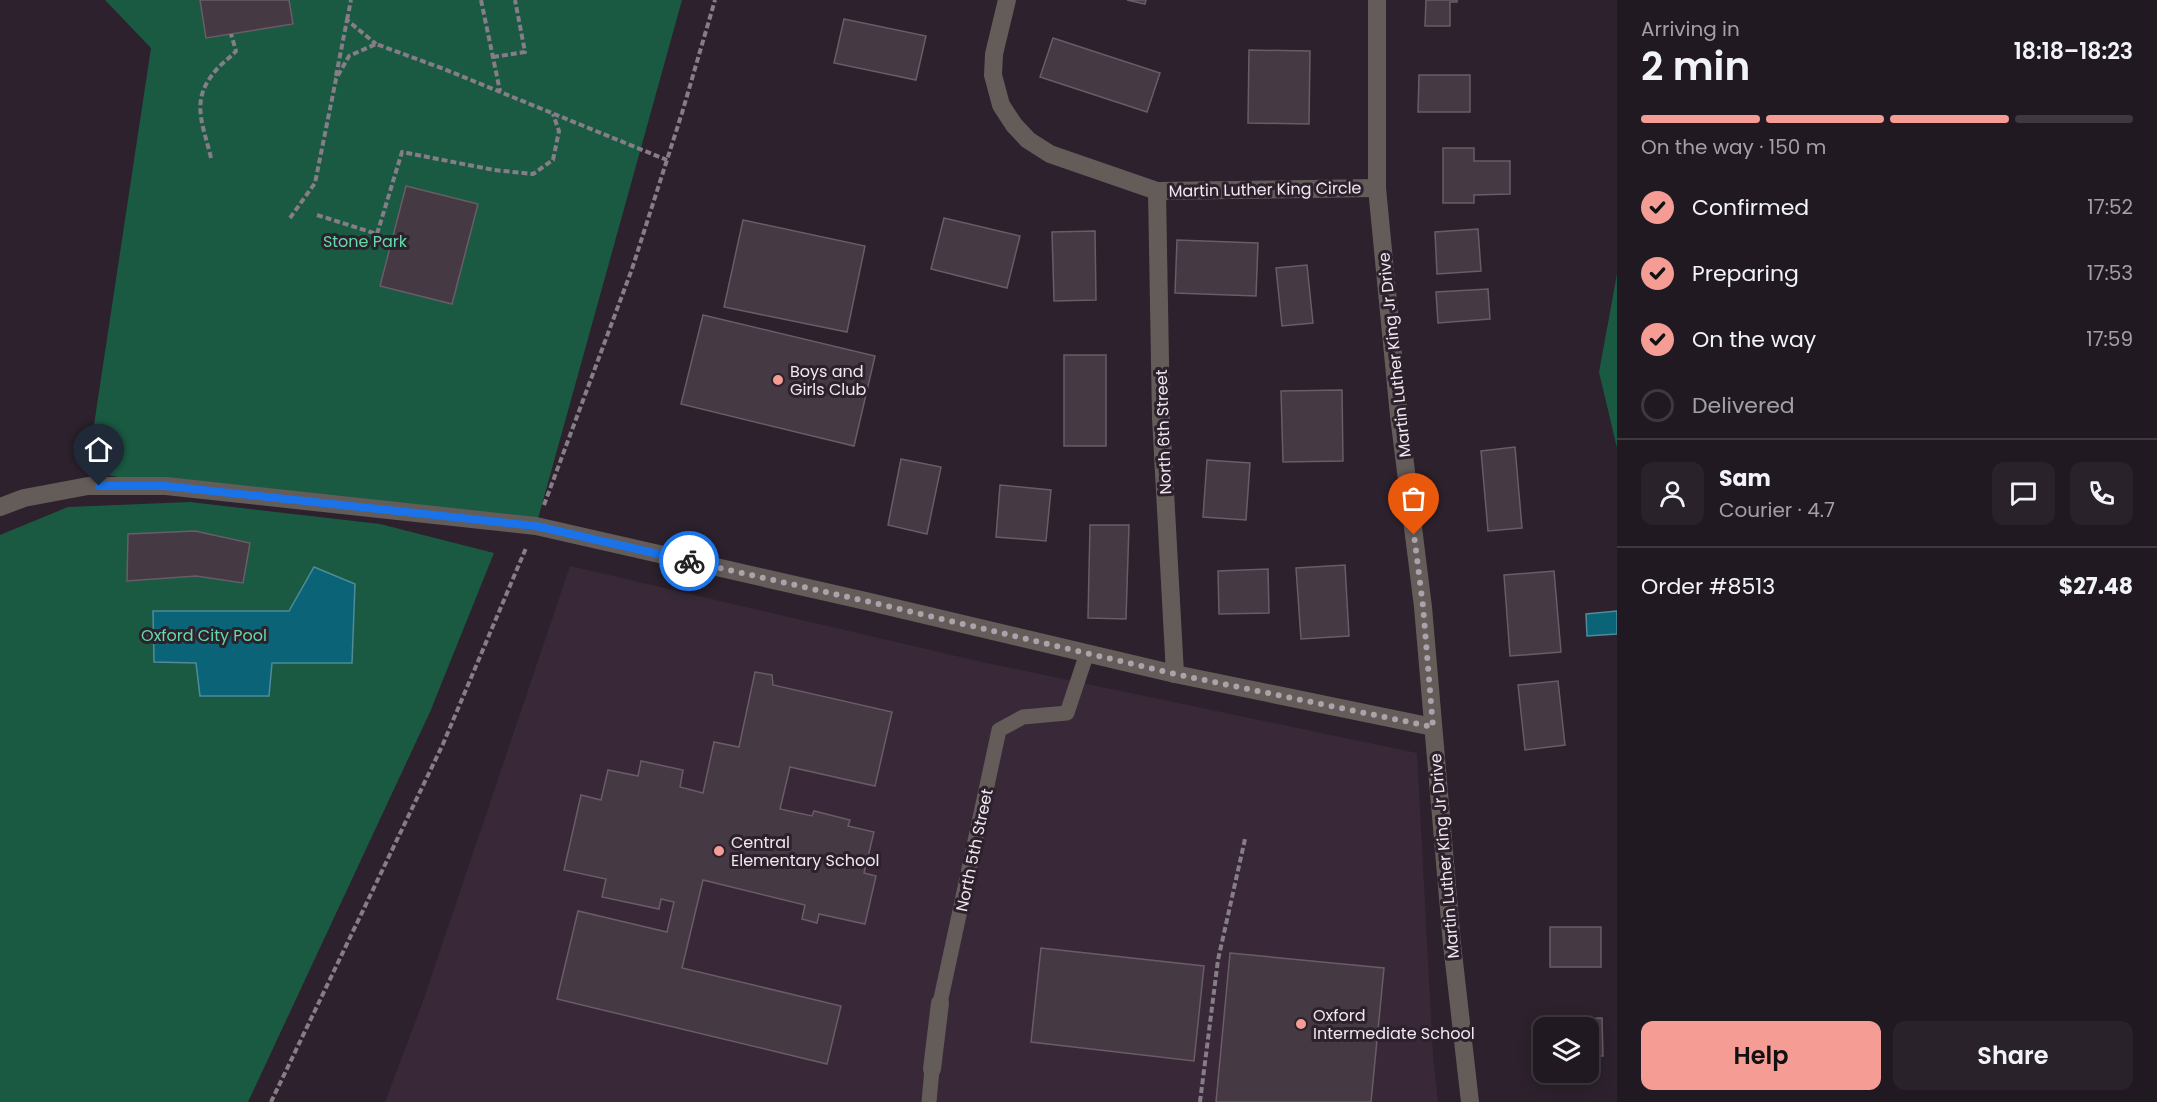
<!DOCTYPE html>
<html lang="en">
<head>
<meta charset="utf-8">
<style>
  body { margin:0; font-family:Poppins,sans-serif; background:#29222a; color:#f1f3f6; height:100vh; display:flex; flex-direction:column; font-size:22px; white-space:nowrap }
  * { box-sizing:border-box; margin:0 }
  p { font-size:20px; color:#a2a0a5 }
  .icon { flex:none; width:33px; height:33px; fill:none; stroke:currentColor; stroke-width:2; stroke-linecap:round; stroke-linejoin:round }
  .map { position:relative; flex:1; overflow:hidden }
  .panel { display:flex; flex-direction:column; background:#211921; width:540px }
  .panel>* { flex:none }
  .tools { position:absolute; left:1533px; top:1017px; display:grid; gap:12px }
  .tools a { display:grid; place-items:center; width:66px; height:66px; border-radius:12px; background:#211921; box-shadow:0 3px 15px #0003,0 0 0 2px #3e383f; font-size:30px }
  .pin { position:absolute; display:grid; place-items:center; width:51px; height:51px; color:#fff; margin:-62px -26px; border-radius:50% 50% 50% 0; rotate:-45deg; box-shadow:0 0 6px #0007 }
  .pin .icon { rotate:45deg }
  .courier { position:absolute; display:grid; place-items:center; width:60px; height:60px; margin:-30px; border:4px solid #1a73e8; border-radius:50%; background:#fff; color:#222; box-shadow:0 2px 8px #0007 }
  .summary em { font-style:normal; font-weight:600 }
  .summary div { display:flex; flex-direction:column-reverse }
  .summary { display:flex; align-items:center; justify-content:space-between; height:102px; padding:0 24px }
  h1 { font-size:39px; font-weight:600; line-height:45px }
  .bar { display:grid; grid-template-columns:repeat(4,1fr); gap:9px 6px; align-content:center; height:72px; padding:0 24px }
  .bar i { height:8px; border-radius:4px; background:#3e383f }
  .bar .selected { background:#f59c95 }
  .bar p { grid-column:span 4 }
  .line { display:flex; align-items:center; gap:15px; padding:0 24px; border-top:2px solid #3e383f }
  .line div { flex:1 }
  .round { display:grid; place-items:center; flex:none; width:63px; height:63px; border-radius:12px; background:#29222a }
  ol { padding:0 24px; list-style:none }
  li { display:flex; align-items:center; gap:18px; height:66px }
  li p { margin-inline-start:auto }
  li .icon { padding:6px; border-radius:50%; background:#f59c95; color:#111; stroke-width:4 }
  li:last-child { color:#a2a0a5 }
  li i { width:33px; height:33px; border:3px solid #3e383f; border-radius:50% }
  .button { display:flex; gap:12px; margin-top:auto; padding:12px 24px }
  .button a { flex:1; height:69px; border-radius:12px; background:#f59c95; color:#111; font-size:24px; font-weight:600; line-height:69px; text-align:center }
  .button a+a { background:#29222a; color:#f1f3f6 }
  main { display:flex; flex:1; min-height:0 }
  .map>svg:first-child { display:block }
  .built { fill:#392938 }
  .green { fill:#1a5a42 }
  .water { fill:#0a6376; stroke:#4f8b9a; stroke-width:1.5 }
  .building { fill:#453943; stroke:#6a5c67; stroke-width:1.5 }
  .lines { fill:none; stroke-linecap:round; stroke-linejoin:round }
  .path { stroke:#867d86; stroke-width:4; stroke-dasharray:6 3; stroke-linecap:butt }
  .lane { stroke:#645c59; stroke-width:15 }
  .street { stroke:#645c59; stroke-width:18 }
  .done { stroke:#aba2ab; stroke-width:6; stroke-dasharray:0 10.8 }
  .route { stroke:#1a73e8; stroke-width:8 }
  .poi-dot { fill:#f59c95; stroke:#2c212c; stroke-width:2 }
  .labels { text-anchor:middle; stroke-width:6; stroke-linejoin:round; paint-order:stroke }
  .street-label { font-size:16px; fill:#efe8ef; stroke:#2c212c }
  .park-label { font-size:16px; fill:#62daa9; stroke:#2c212c }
  .poi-label { font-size:16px; fill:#efe8ef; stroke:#2c212c; text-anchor:start }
</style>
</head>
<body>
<main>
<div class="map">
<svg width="1617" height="1102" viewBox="0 0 1617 1102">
  <rect width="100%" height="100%" fill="#2c212c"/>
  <polygon class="built" points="570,566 982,662 1417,753 1433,1056 1438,1102 385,1102 422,1004"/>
  <g class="green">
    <polygon points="105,0 682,0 536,526 166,486 87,471 151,48"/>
    <polygon points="1617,274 1617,448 1599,372"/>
    <polygon points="190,502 380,524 494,553 430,712 248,1102 0,1102 0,535 68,507"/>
  </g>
  <g class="water">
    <polygon points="314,567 355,584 352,663 272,663 269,696 200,696 196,663 154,662 153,611 289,611"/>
    <polygon points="1617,611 1617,634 1587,636 1586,614"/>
  </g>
  <g class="building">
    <polygon points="200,0 289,0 293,24 206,38"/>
    <polygon points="1127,0 1146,0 1145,4"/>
    <polygon points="1426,0 1457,0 1457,2 1450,2 1450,26 1425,26"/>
    <polygon points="844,19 926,36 916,80 834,63"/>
    <polygon points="1053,38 1160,73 1147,112 1040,77"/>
    <polygon points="1249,50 1310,51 1309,124 1248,123"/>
    <polygon points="1419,75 1470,75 1470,112 1418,112"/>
    <polygon points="1443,148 1474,148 1474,161 1510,161 1510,194 1474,195 1474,203 1443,203"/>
    <polygon points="406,186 478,204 452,304 380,286"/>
    <polygon points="944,218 1020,236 1007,288 931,269"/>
    <polygon points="743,220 865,246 847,332 724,307"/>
    <polygon points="1478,229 1481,271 1437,274 1435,232"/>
    <polygon points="1095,231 1096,300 1054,301 1052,232"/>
    <polygon points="1177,240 1258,243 1256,296 1175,293"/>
    <polygon points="1307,265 1313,323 1282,326 1276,268"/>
    <polygon points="1488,289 1490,319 1438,323 1436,292"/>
    <polygon points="703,315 875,356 854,446 681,404"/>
    <rect x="1064" y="355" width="42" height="91"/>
    <polygon points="1342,390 1343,461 1283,462 1281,391"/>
    <polygon points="1515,447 1522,528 1488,531 1481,451"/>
    <polygon points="901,459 941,467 927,534 888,525"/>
    <polygon points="1207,460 1250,463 1246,520 1203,517"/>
    <polygon points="1000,485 1051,490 1046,541 996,537"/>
    <polygon points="1090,525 1129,525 1126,619 1088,618"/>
    <polygon points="195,531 250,543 243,583 196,576 127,581 128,534"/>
    <polygon points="1345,565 1349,636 1301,639 1296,568"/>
    <polygon points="1268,569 1269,613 1219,614 1218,571"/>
    <polygon points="1554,571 1561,652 1510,656 1504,575"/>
    <polygon points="755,672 772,675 773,685 892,712 875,786 790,767 780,809 812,816 814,811 850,820 848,826 874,832 864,873 876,876 865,924 819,914 817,923 802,919 805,905 703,880 682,968 841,1006 827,1064 557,999 578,911 667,932 674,902 661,899 659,909 602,897 606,879 564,870 581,795 601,800 608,770 638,776 641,761 683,770 680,787 703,793 714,742 739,747"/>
    <polygon points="1558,681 1565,745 1525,750 1518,685"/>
    <rect x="1550" y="927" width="51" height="40"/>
    <polygon points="1041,948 1204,966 1194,1061 1031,1042"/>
    <polygon points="1230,953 1384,968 1371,1102 1216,1102"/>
    <polygon points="1602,1018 1603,1056 1588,1056 1588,1028 1558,1028 1558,1019"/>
  </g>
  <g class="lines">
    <g class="path">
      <polyline points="481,0 500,91"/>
      <polyline points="347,20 351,0"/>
      <polyline points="493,57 525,52 515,0"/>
      <polyline points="336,76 347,20 376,44"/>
      <path d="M 211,158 C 204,127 190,102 213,74 C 219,65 229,59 236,51 L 231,34"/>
      <polyline points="317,215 377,234 402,152 494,170 533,174 553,160 559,131 553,114"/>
      <polyline points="290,218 315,183 336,79 349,56 376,44 444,69 667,160"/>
      <polyline points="544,505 632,269 682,113 715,0"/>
      <polyline points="271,1102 443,744 526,548"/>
      <polyline points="1200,1102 1218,960 1245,839"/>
    </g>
    <g class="lane">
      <polyline points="940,1003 999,730 1023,717 1067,713 1087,653"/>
      <polyline points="929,1102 932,1069"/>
    </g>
    <g class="street">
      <polyline points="1007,0 994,54 993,75 1001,105 1014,125 1028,140 1050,154 1157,191 1377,188"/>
      <polyline points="1377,0 1377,188 1399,416 1423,607 1452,944 1470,1102"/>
      <polyline points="1157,191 1161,418 1175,674"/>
      <polyline points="0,507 24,498 88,486 166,486 536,526 870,602 1175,674 1433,727"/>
      <polyline points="932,1069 940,1003"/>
    </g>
  </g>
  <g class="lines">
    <polyline class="done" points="689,561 870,602 1175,674 1433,727 1423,606 1414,535"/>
    <polyline class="route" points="99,486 166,486 536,526 689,561"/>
  </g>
  <g class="poi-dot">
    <circle cx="778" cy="380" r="6"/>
    <circle cx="719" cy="851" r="6"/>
    <circle cx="1301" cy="1024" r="6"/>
  </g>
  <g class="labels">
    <g class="street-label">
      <text transform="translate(1265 189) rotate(-1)" y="6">Martin Luther King Circle</text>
      <text transform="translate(1394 355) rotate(-96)" y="6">Martin Luther King Jr Drive</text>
      <text transform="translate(1163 432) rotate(-92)" y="6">North 6th Street</text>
      <text transform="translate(974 850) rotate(-78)" y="6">North 5th Street</text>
      <text transform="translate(1444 856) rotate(-95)" y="6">Martin Luther King Jr Drive</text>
    </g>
    <g class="park-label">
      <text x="365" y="247">Stone Park</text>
      <text x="204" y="641">Oxford City Pool</text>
    </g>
    <g class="poi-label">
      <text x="790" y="377">Boys and<tspan x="790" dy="18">Girls Club</tspan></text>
      <text x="731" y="848">Central<tspan x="731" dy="18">Elementary School</tspan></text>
      <text x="1313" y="1021">Oxford<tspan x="1313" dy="18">Intermediate School</tspan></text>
    </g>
  </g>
</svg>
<div class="tools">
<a><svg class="icon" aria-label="layers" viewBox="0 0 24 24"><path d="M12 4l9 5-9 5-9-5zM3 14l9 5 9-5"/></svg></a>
</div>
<div class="pin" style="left:1414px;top:535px;background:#ea580c"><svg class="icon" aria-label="bag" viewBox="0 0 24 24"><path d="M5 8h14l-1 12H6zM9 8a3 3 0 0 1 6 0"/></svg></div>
<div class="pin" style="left:99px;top:486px;background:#1f2937"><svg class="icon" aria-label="home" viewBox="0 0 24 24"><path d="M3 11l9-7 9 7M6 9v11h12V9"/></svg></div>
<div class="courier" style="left:689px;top:561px"><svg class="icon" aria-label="bike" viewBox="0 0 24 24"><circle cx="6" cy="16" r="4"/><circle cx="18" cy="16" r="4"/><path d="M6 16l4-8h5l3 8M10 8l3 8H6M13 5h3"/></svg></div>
</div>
<section class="panel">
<div class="summary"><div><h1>2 min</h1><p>Arriving in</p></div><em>18:18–18:23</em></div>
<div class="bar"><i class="selected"></i><i class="selected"></i><i class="selected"></i><i></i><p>On the way · 150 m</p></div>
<ol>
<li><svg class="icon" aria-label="check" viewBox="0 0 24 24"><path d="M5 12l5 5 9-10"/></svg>Confirmed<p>17:52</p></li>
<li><svg class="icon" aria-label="check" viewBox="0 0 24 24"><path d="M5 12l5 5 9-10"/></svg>Preparing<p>17:53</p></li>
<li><svg class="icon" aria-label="check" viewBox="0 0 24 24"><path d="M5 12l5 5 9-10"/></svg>On the way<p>17:59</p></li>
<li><i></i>Delivered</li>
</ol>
<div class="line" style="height:108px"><a class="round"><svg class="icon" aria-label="person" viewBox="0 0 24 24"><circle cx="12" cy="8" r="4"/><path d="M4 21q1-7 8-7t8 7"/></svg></a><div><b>Sam</b><p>Courier · 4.7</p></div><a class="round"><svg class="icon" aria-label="chat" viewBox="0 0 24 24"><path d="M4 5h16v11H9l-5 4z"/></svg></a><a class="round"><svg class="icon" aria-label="phone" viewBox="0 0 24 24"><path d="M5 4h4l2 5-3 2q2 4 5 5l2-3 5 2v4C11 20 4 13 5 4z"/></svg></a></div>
<div class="line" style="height:78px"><div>Order #8513</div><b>$27.48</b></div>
<div class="button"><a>Help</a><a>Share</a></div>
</section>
</main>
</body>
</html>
